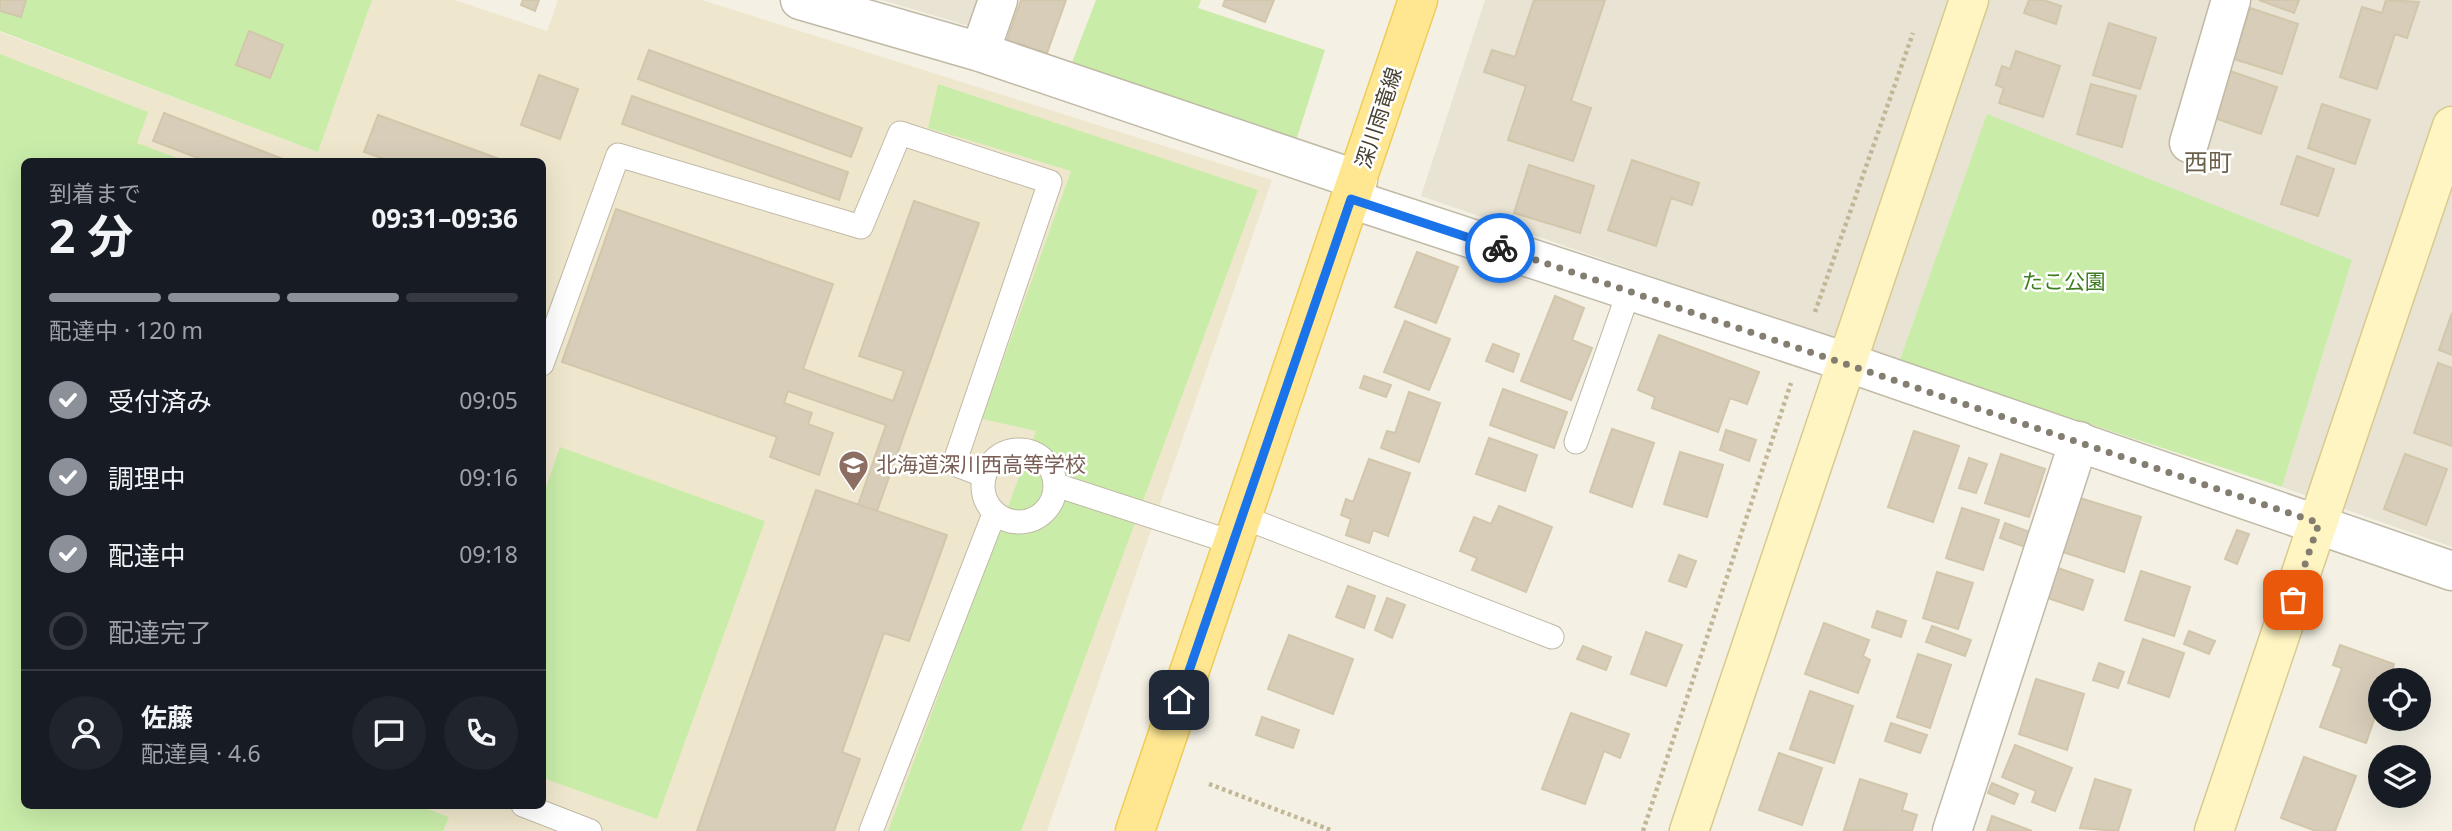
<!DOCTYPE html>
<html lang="ja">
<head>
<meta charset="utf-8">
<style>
  body { margin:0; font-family:"Noto Sans","Noto Sans JP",sans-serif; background:#20242c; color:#f1f3f6; height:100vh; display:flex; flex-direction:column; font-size:26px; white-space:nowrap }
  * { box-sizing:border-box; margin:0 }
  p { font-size:23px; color:#9ea1a6 }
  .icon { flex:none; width:38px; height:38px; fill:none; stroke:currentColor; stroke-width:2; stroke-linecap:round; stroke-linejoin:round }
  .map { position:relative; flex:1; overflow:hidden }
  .details { position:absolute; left:21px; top:158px; width:525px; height:651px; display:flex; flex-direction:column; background:#171b24; border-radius:10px; box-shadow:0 7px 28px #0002 }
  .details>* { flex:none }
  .tools { position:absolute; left:2368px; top:668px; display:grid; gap:14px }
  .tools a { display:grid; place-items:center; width:63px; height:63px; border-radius:50%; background:#171b24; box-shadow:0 7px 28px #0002; font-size:35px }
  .pin { position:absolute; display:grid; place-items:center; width:60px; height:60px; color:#fff; margin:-30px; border-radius:14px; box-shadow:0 4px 10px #0006 }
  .courier { position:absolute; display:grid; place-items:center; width:70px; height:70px; margin:-35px; border:5px solid #1a73e8; border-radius:50%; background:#fff; color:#222; box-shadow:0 2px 9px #0007 }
  .overview em { font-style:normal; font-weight:700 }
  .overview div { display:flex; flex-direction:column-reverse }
  .overview { display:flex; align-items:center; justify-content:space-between; height:119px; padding:0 28px }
  h1 { font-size:46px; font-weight:700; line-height:52px }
  .bar { display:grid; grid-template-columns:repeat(4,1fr); gap:10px 7px; align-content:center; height:84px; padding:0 28px }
  .bar i { height:9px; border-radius:5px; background:#363941 }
  .bar .selected { background:#8c9099 }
  .bar p { grid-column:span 4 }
  .line { display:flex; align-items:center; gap:18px; padding:0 28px; border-top:2px solid #363941 }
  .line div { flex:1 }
  .round { display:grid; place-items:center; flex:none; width:74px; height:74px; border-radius:37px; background:#20242c }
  ol { padding:0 28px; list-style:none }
  li { display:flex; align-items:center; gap:21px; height:77px }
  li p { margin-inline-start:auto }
  li .icon { padding:7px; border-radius:50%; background:#8c9099; color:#fff; stroke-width:4 }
  li:last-child { color:#9ea1a6 }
  li i { width:38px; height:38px; border:4px solid #363941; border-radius:50% }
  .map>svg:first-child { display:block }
  .residential { fill:#e8e3d2 }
  .education { fill:#efe7cd; fill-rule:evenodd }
  .green { fill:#c9eda9 }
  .building { fill:#d7cdb9; stroke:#d2c6ab; stroke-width:2 }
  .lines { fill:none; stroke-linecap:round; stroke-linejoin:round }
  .lane-casing { stroke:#c0b9a6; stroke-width:25 }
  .street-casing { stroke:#c0b9a6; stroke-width:41 }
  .secondary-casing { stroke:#d8ca8f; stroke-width:41 }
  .primary-casing { stroke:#efcc57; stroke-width:41 }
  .path { stroke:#c3b696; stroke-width:4.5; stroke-dasharray:3.5 3.5; stroke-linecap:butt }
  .lane { stroke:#fff; stroke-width:23 }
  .street { stroke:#fff; stroke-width:38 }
  .secondary { stroke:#fff5c3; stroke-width:38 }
  .primary { stroke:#ffe792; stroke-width:38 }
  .done { stroke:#847e71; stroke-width:7; stroke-dasharray:0 12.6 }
  .route { stroke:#1a73e8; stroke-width:9 }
  .labels { text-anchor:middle; stroke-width:5; stroke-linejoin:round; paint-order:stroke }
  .street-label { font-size:21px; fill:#474133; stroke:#fff }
  .park-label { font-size:21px; fill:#3e7e21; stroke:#fff }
  .education-label { font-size:21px; fill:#785e54; stroke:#fff; text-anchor:start }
  .quarter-label { font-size:24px; fill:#6b604a; stroke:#fff }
</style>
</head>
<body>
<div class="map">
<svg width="2452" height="831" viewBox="0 0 2452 831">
  <rect width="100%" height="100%" fill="#f4f0e4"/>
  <g class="residential">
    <polygon points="882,0 980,0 969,26"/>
    <polygon points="1485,0 2452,0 2452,547 2282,487 2352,260 1987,115 1899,362 1421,196"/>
  </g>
  <path class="education" d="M 372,0 L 455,0 L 547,31 L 558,0 L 702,0 L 1272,180 L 1047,831 L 0,831 L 0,32 L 318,152 ZM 24,161 L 542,161 L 542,805 L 24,805 Z"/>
  <g class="green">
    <polygon points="0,0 372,0 318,152 0,31"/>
    <polygon points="1096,0 1201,0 1198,8 1325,50 1293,150 1071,65"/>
    <polygon points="0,54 148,112 137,143 185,161 24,161 24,805 416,805 449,817 443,831 0,831"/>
    <polygon points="938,84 1258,190 1021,831 888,831 1036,431 982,419 1071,171 928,128"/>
    <polygon points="1987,114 2352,260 2282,487 1899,362"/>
    <polygon points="560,447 765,521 657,819 543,778 543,496"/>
  </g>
  <g class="building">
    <polygon points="0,0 26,0 21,17 0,11"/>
    <polygon points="523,0 539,0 535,11 521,5"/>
    <polygon points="1021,0 1066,0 1047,53 1007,40"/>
    <polygon points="1225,0 1274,0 1265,22 1223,6"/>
    <polygon points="1534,0 1605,0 1571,101 1591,108 1573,161 1508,140 1526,86 1484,72 1492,50 1515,57"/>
    <polygon points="2029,0 2043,0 2061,6 2056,24 2024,13"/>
    <polygon points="2259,0 2299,0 2294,13"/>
    <polygon points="2386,0 2419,2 2407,38 2395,34 2377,89 2340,77 2362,7 2382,13"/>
    <polygon points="2250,8 2298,24 2282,74 2234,59"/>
    <polygon points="2109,23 2156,38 2140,89 2093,75"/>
    <polygon points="249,31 283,45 270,78 236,65"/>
    <polygon points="649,50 862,128 851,157 638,79"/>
    <polygon points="2016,51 2060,66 2043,117 1999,103 2004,88 1996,85 2002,66 2010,69"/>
    <polygon points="2230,71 2277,87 2261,134 2214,118"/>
    <polygon points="539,75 578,89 560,139 521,125"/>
    <polygon points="2091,84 2136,96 2122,147 2077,134"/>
    <polygon points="632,96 848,172 839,200 622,124"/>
    <polygon points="2322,104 2370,120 2355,164 2308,148"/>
    <polygon points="164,113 288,161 206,161 153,141"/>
    <polygon points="378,115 505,161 390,161 364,152"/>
    <polygon points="2297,156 2334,169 2318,216 2281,204"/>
    <polygon points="1632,160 1699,183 1692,205 1671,198 1656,246 1608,230"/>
    <polygon points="1529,165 1594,186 1580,233 1514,213"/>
    <polygon points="914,201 979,223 877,511 858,505 886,425 788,391 784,403 812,413 808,424 833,433 819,475 770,457 777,437 562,362 616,209 833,284 803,369 893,401 904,371 859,356"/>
    <polygon points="1417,252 1458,267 1436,323 1395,307"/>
    <polygon points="1555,296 1584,308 1572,340 1592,348 1571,400 1521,381"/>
    <polygon points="2452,313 2452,355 2439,350"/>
    <polygon points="1405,321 1450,339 1429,390 1384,372"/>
    <polygon points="1659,335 1759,372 1747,404 1730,398 1718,432 1652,408 1655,397 1638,390"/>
    <polygon points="1493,344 1519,354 1513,372 1486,361"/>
    <polygon points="2438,363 2452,368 2452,446 2414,433"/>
    <polygon points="1364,376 1391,385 1386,397 1360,388"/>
    <polygon points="1503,389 1567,412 1554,448 1490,425"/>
    <polygon points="1409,392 1440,403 1419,462 1381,448 1387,431 1395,433"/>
    <polygon points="1612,429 1654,443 1632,507 1590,492"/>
    <polygon points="1726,430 1756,440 1749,461 1720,450"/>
    <polygon points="1914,431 1959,446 1933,522 1888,507"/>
    <polygon points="1489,438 1537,455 1525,491 1476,474"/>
    <polygon points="1680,452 1723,465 1707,517 1664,504"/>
    <polygon points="2001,454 2045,469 2029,517 1985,503"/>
    <polygon points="2405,454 2447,469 2426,525 2384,509"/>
    <polygon points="1969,458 1987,464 1976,493 1959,488"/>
    <polygon points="1369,459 1410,473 1388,536 1373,530 1369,543 1346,535 1351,519 1341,515 1346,499 1353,502"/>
    <polygon points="816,490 947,535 909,641 884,633 842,752 860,759 834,831 697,831"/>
    <polygon points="2080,498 2141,517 2124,572 2063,552"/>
    <polygon points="1499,506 1552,527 1526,592 1472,570 1477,558 1460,551 1474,517 1491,524"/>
    <polygon points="1962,508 1999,520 1983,570 1946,558"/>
    <polygon points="2005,523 2030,532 2025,547 2000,538"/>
    <polygon points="2237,530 2249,534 2237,564 2225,559"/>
    <polygon points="1679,555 1696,561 1686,587 1669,581"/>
    <polygon points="2055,567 2093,580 2083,610 2045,597"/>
    <polygon points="2141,571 2190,587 2174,636 2125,620"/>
    <polygon points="1937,572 1973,583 1958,629 1923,618"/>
    <polygon points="1348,586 1375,596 1364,628 1336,617"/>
    <polygon points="1387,598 1405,605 1392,638 1375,630"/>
    <polygon points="1877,611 1906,621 1901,637 1872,627"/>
    <polygon points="1824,623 1869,640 1863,656 1870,660 1858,693 1805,674"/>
    <polygon points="1932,626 1971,640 1965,656 1926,642"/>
    <polygon points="2189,631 2215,641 2209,654 2184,644"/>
    <polygon points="1646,632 1682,645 1666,686 1631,674"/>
    <polygon points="1289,635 1353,659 1333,714 1268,689"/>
    <polygon points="2143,639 2184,653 2169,697 2128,683"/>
    <polygon points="2340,645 2394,664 2388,681 2380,681 2380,702 2366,743 2320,727 2342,668 2333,665"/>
    <polygon points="1583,646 1611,657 1606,670 1577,659"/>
    <polygon points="1918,654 1951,665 1930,728 1897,717"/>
    <polygon points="2099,663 2124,672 2118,688 2093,680"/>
    <polygon points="2036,679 2084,694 2067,750 2019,734"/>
    <polygon points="1810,691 1853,706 1834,763 1790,749"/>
    <polygon points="1571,713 1629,734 1620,758 1604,751 1585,804 1542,789"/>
    <polygon points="1262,717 1299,730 1293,748 1256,735"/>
    <polygon points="1891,723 1927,735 1920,753 1885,741"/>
    <polygon points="2015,745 2072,768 2055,811 2032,802 2036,791 2002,777"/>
    <polygon points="1779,753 1822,768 1802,825 1759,810"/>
    <polygon points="2304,757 2356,776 2335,831 2316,831 2281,818"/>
    <polygon points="1860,779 1907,794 1902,810 1917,815 1912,831 1844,830"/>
    <polygon points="2095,779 2131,790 2118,831 2080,828"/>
    <polygon points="1992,783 2018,794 2014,804 1988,793"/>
    <polygon points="1992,816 2032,831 1987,831"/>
  </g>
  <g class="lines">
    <defs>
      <g id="lane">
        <polyline points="542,364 618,155 861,227 900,133 1050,182 954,464 983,475"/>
        <polyline points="1576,442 1629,291"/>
        <circle cx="1019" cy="486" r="36"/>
        <polyline points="1056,485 1231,542"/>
        <polyline points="1240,516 1552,637"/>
        <polyline points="523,805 590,831"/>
        <polyline points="871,831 994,514"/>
      </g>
      <g id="street">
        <polyline points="800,0 980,52 1358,180"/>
        <polyline points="980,52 998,0"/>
        <polyline points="2189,143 2231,0"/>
        <polyline points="1351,199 1846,362 2452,571"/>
        <polyline points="1952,831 2079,441"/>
      </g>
      <g id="secondary">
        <polyline points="1689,831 1969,0"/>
        <polyline points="2214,831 2452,126"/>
      </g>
      <path id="primary" d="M 1135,831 C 1227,553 1326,278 1418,0"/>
    </defs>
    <use href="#lane" class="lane-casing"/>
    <use href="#street" class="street-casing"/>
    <use href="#secondary" class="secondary-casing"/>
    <use href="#primary" class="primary-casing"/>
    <g class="path">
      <polyline points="1815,312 1913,33"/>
      <polyline points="1209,784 1333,831"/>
      <polyline points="1643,831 1791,383"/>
    </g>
    <use href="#lane" class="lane"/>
    <use href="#street" class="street"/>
    <use href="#secondary" class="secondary"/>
    <use href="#primary" class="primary"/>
  </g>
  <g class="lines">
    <polyline class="done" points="1500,248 2319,523 2293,600"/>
    <polyline class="route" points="1179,700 1351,199 1500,248"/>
  </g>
  <defs>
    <symbol id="school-pin" viewBox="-11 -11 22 30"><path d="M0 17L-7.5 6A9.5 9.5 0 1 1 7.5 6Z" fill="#8d6e63" stroke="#fff"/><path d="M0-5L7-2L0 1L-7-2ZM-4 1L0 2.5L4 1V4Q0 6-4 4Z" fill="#fff"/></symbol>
  </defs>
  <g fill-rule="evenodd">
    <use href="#school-pin" x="836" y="448" width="35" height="47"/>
  </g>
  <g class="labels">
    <g class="street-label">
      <text transform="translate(1379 118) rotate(-72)" y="7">深川雨竜線</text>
    </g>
    <g class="park-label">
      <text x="2064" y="289">たこ公園</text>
    </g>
    <g class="education-label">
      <text x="876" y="472">北海道深川西高等学校</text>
    </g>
    <g class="quarter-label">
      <text x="2208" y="171">西町</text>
    </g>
  </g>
</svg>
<div class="tools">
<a><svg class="icon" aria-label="locate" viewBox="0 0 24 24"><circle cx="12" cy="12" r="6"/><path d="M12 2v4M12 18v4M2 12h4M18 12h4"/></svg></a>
<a><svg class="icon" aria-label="layers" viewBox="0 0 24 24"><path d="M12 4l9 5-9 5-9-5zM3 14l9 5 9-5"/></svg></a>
</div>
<div class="pin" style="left:2293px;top:600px;background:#ea580c"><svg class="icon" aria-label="bag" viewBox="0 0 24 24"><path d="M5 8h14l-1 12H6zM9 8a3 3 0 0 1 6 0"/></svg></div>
<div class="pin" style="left:1179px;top:700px;background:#1f2937"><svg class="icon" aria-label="home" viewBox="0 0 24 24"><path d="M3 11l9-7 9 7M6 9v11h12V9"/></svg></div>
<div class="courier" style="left:1500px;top:248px"><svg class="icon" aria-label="bike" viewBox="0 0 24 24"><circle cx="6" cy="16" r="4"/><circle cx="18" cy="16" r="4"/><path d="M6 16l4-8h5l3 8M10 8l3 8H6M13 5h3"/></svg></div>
<section class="details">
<div class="overview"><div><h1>2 分</h1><p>到着まで</p></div><em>09:31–09:36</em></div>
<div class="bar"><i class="selected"></i><i class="selected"></i><i class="selected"></i><i></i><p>配達中 · 120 m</p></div>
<ol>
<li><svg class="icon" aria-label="check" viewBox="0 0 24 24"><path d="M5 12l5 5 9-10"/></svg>受付済み<p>09:05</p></li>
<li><svg class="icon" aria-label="check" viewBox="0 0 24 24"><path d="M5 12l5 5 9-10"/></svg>調理中<p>09:16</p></li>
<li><svg class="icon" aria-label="check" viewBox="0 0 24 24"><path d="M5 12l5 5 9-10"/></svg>配達中<p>09:18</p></li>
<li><i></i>配達完了</li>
</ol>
<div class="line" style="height:126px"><a class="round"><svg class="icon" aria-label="person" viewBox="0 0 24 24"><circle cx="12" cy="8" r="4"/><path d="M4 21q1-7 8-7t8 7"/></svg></a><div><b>佐藤</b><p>配達員 · 4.6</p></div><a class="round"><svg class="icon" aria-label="chat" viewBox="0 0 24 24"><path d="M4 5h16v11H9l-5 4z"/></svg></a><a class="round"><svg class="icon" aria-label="phone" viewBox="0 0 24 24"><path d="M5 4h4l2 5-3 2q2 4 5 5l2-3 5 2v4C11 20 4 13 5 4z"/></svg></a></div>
</section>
</div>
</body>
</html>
